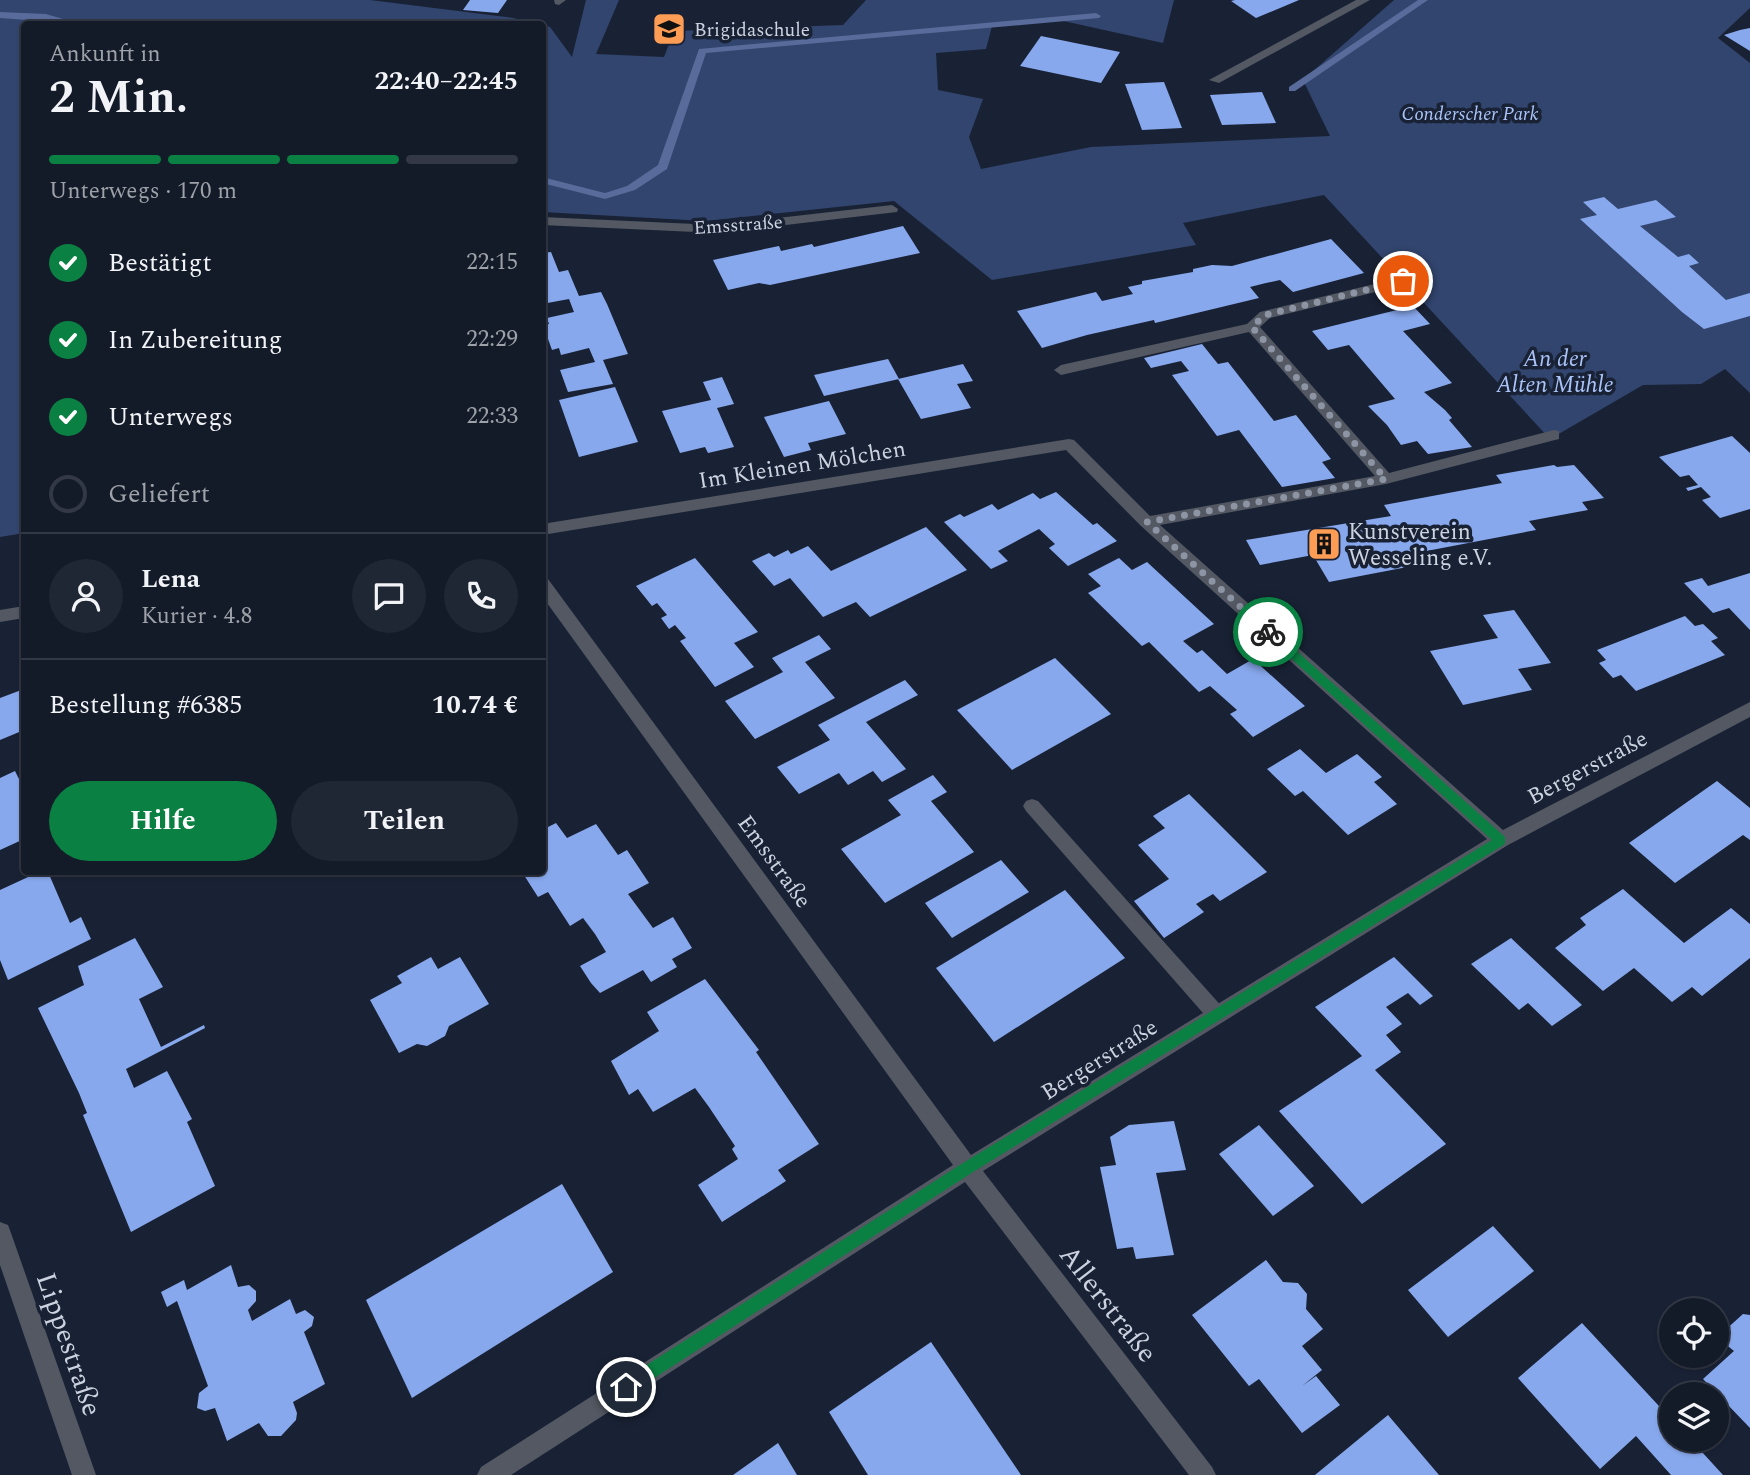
<!DOCTYPE html>
<html lang="de">
<head>
<meta charset="utf-8">
<style>
  body { margin:0; font-family:Spectral,serif; background:#202734; color:#f1f3f6; height:100vh; display:flex; flex-direction:column; font-size:26px; white-space:nowrap }
  * { box-sizing:border-box; margin:0 }
  p { font-size:23px; color:#9da1a8 }
  .icon { flex:none; width:38px; height:38px; fill:none; stroke:currentColor; stroke-width:2; stroke-linecap:round; stroke-linejoin:round }
  .map { position:relative; flex:1; overflow:hidden }
  .details { position:absolute; left:21px; top:21px; width:525px; height:854px; display:flex; flex-direction:column; background:#131a28; border-radius:7px; box-shadow:0 2px 5px #0004,0 0 0 2px #323845 }
  .details>* { flex:none }
  .controls { position:absolute; left:1659px; top:1298px; display:grid; gap:14px }
  .controls a { display:grid; place-items:center; width:70px; height:70px; border-radius:50%; background:#131a28; box-shadow:0 2px 5px #0004,0 0 0 2px #323845; font-size:35px }
  .pin { position:absolute; display:grid; place-items:center; width:60px; height:60px; color:#fff; margin:-30px; border:4px solid #fff; border-radius:50%; box-shadow:0 2px 7px #0007 }
  .courier { position:absolute; display:grid; place-items:center; width:70px; height:70px; margin:-35px; border:5px solid #0b8043; border-radius:50%; background:#fff; color:#222; box-shadow:0 2px 9px #0007 }
  .headline em { font-style:normal; font-weight:700 }
  .headline div { display:flex; flex-direction:column-reverse }
  .headline { display:flex; align-items:center; justify-content:space-between; height:119px; padding:0 28px }
  h1 { font-size:46px; font-weight:700; line-height:52px }
  .bar { display:grid; grid-template-columns:repeat(4,1fr); gap:10px 7px; align-content:center; height:84px; padding:0 28px }
  .bar i { height:9px; border-radius:5px; background:#323845 }
  .bar .active { background:#0b8043 }
  .bar p { grid-column:span 4 }
  .line { display:flex; align-items:center; gap:18px; padding:0 28px; border-top:2px solid #323845 }
  .line div { flex:1 }
  .round { display:grid; place-items:center; flex:none; width:74px; height:74px; border-radius:37px; background:#202734 }
  ol { padding:0 28px; list-style:none }
  li { display:flex; align-items:center; gap:21px; height:77px }
  li p { margin-inline-start:auto }
  li .icon { padding:7px; border-radius:50%; background:#0b8043; color:#fff; stroke-width:4 }
  li:last-child { color:#9da1a8 }
  li i { width:38px; height:38px; border:4px solid #323845; border-radius:50% }
  .primary-button { display:flex; gap:14px; margin-top:auto; padding:14px 28px }
  .primary-button a { flex:1; height:80px; border-radius:42px; background:#0b8043; color:#fff; font-size:28px; font-weight:700; line-height:80px; text-align:center }
  .primary-button a+a { background:#202734; color:#f1f3f6 }
  .map>svg:first-child { display:block }
  .green { fill:#32456e }
  .lines { fill:none; stroke-linecap:round; stroke-linejoin:round }
  .stream { fill:#586b9a; fill-rule:evenodd }
  .building { fill:#88a8ed }
  .service { fill:#535862; fill-rule:evenodd }
  .minor { fill:#535862; fill-rule:evenodd }
  .route { fill:#0b8043 }
  .done { stroke:#8d94a4; stroke-width:7; stroke-dasharray:0 12.6 }
  .labels { text-anchor:middle; stroke-width:7; stroke-linejoin:round; paint-order:stroke }
  .far-poi-label { font-size:19px; fill:#ccd2df; stroke:#192235; text-anchor:start }
  .far-park-label { font-size:19px; font-style:italic; fill:#aac4fa; stroke:#192235 }
  .far-street-label { font-size:19px; fill:#ccd2df; stroke:#192235 }
  .park-label { font-size:23px; font-style:italic; fill:#aac4fa; stroke:#192235 }
  .street-label { font-size:23px; fill:#ccd2df; stroke:#192235 }
  .poi-label { font-size:23px; fill:#ccd2df; stroke:#192235; text-anchor:start }
  .near-street-label { font-size:28px; fill:#ccd2df; stroke:#192235 }
</style>
</head>
<body>
<div class="map">
<svg width="1750" height="1475" viewBox="0 0 1750 1475">
  <rect width="100%" height="100%" fill="#192235"/>
  <g class="green">
    <polygon points="0,0 370,0 513,18 540,24 24,24 24,533 0,537"/>
    <polygon points="586,0 619,0 596,54 664,57 674,31 843,25 866,0 1174,0 1163,43 1059,20 992,26 986,49 936,53 938,90 983,99 969,137 981,169 1091,147 1330,136 1303,80 1394,0 1750,0 1750,8 1718,38 1750,63 1750,393 1725,369 1701,384 1643,385 1550,439 1324,195 1183,223 1196,245 992,280 894,201 705,221 543,212 542,25 550,27 572,57"/>
  </g>
  <g class="lines">
    <g class="stream">
      <polygon points="1418,0 1428,0 1295,91 1289,91 1289,87"/>
      <polygon points="0,12 46,14 80,24 0,18"/>
      <polygon points="1096,13 1101,16 1099,18 706,53 667,169 635,190 605,199 542,183 542,177 605,193 627,186 658,165 699,49"/>
    </g>
  </g>
  <g class="building">
    <polygon points="470,0 507,0 498,13 463,10"/>
    <polygon points="1235,0 1299,0 1256,18 1231,1"/>
    <polygon points="1750,28 1750,51 1724,35 1740,30"/>
    <polygon points="1041,36 1080,44 1120,52 1101,83 1020,66"/>
    <polygon points="1164,82 1182,128 1142,130 1125,84"/>
    <polygon points="1262,92 1276,123 1222,125 1210,95"/>
    <polygon points="1604,197 1618,209 1656,200 1676,217 1640,226 1678,257 1689,254 1699,263 1689,266 1726,300 1750,293 1750,316 1704,329 1682,312 1580,219 1597,215 1583,202"/>
    <polygon points="903,226 920,253 770,285 759,283 728,290 713,260 779,246 781,251 812,244 814,247"/>
    <polygon points="1331,239 1364,273 1293,292 1280,280 1266,283 1250,287 1259,298 1155,323 1154,320 1087,335 1042,348 1017,311 1096,292 1102,301 1133,294 1128,287 1142,284 1142,281 1193,272 1193,269 1212,265 1232,266"/>
    <polygon points="551,252 559,272 568,270 579,296 601,292 607,304 628,354 603,360 613,384 568,392 560,370 595,362 589,348 561,355 559,348 552,350 548,339 542,325 549,324 547,318 574,312 569,299 542,304 542,253"/>
    <polygon points="1413,306 1430,324 1403,331 1452,383 1424,392 1445,410 1452,418 1449,420 1472,447 1428,454 1417,441 1401,445 1387,425 1368,406 1395,399 1349,345 1328,350 1312,331"/>
    <polygon points="1202,344 1218,364 1228,362 1274,421 1296,415 1331,459 1322,462 1335,478 1282,487 1239,430 1217,436 1172,375 1189,371 1181,361 1151,368 1144,358"/>
    <polygon points="888,359 899,379 824,396 814,375"/>
    <polygon points="963,364 973,381 957,384 971,408 921,419 898,379"/>
    <polygon points="722,377 734,404 717,408 734,447 708,453 705,447 680,453 662,411 711,400 703,382"/>
    <polygon points="615,387 638,442 579,457 559,400"/>
    <polygon points="829,401 846,434 808,443 811,450 784,457 764,417"/>
    <polygon points="1732,436 1750,453 1750,509 1720,518 1702,500 1711,497 1701,487 1688,491 1686,488 1698,485 1689,475 1680,477 1659,457"/>
    <polygon points="1554,465 1557,467 1574,465 1604,498 1582,502 1588,510 1529,521 1536,530 1416,553 1423,564 1329,582 1313,555 1260,565 1246,540 1391,516 1384,505 1502,483 1496,475"/>
    <polygon points="1056,492 1093,525 1097,523 1117,541 1068,566 1049,548 1055,544 1039,529 998,551 1008,561 991,569 944,522 960,514 964,517 992,504 998,510 1033,493 1040,499"/>
    <polygon points="926,527 967,570 870,617 856,602 823,617 790,578 774,586 752,561 769,553 774,557 788,550 791,554 808,546 831,571"/>
    <polygon points="695,558 758,632 734,643 754,667 715,687 680,641 686,638 675,625 669,629 661,618 667,615 657,603 652,606 636,586"/>
    <polygon points="1119,558 1132,570 1147,562 1214,624 1183,641 1197,653 1202,650 1227,674 1253,659 1305,706 1253,737 1230,714 1237,710 1210,686 1199,692 1149,642 1142,646 1088,593 1101,586 1088,574"/>
    <polygon points="1750,573 1750,630 1729,608 1713,613 1684,583 1702,578 1708,586"/>
    <polygon points="1514,610 1551,663 1518,669 1532,690 1463,705 1430,651 1498,638 1483,615"/>
    <polygon points="1685,616 1695,626 1703,624 1718,638 1711,641 1725,655 1636,691 1621,675 1613,678 1599,663 1606,660 1597,650"/>
    <polygon points="819,635 831,649 805,662 835,698 755,739 725,701 783,672 772,658"/>
    <polygon points="1055,658 1111,714 1012,770 957,710"/>
    <polygon points="905,680 918,695 866,722 906,769 882,782 873,771 848,785 839,773 799,794 777,767 830,740 818,725"/>
    <polygon points="24,689 24,730 0,740 0,698"/>
    <polygon points="1300,749 1326,773 1357,754 1382,777 1374,782 1397,804 1348,835 1303,791 1295,796 1267,769"/>
    <polygon points="15,771 22,785 24,784 24,839 0,850 0,778"/>
    <polygon points="933,775 947,792 931,801 974,852 885,903 841,849 901,815 888,800"/>
    <polygon points="1717,781 1750,808 1750,840 1743,835 1675,883 1629,843"/>
    <polygon points="1189,794 1267,872 1220,901 1213,894 1196,904 1204,912 1164,938 1134,901 1169,879 1138,845 1165,828 1153,816"/>
    <polygon points="556,823 567,838 596,824 618,855 627,850 649,883 628,894 653,928 673,917 692,948 672,959 677,967 651,982 643,970 600,993 591,983 580,966 606,952 595,934 583,918 570,926 548,892 538,897 522,872 542,872 542,830"/>
    <polygon points="1001,860 1029,892 952,938 925,903"/>
    <polygon points="39,872 48,872 70,923 81,917 91,939 8,980 0,960 0,890"/>
    <polygon points="1623,889 1684,943 1731,908 1750,924 1750,958 1702,996 1692,987 1672,1002 1634,968 1603,991 1555,948 1586,925 1580,918"/>
    <polygon points="1065,890 1125,958 994,1042 936,968"/>
    <polygon points="135,938 163,987 139,999 161,1047 204,1025 205,1028 126,1069 134,1088 167,1071 192,1119 187,1122 215,1186 131,1232 83,1115 87,1113 79,1093 38,1008 84,985 78,966"/>
    <polygon points="1511,938 1582,1005 1552,1026 1528,1003 1519,1010 1471,964"/>
    <polygon points="431,957 438,969 460,957 489,1004 449,1026 445,1036 427,1046 417,1044 399,1053 370,1000 402,983 397,976"/>
    <polygon points="1394,957 1433,996 1420,1005 1408,993 1386,1007 1402,1024 1386,1035 1401,1052 1375,1070 1446,1144 1362,1204 1279,1111 1362,1056 1315,1007"/>
    <polygon points="705,979 759,1050 756,1052 769,1071 819,1144 778,1170 786,1181 722,1222 698,1185 738,1159 732,1149 735,1146 709,1107 695,1088 653,1112 638,1089 629,1095 611,1061 659,1031 647,1012"/>
    <polygon points="1174,1121 1186,1170 1156,1173 1174,1255 1136,1259 1133,1247 1117,1249 1100,1167 1116,1165 1110,1137 1129,1125"/>
    <polygon points="1259,1125 1314,1186 1273,1216 1219,1154"/>
    <polygon points="562,1184 613,1272 412,1398 366,1300"/>
    <polygon points="1493,1226 1534,1271 1448,1337 1408,1290"/>
    <polygon points="1266,1260 1283,1282 1298,1283 1307,1294 1306,1309 1323,1329 1302,1346 1322,1370 1302,1386 1316,1376 1340,1405 1302,1433 1259,1379 1249,1386 1192,1315"/>
    <polygon points="231,1265 238,1287 249,1285 256,1291 256,1301 248,1310 252,1321 290,1299 296,1314 305,1310 314,1317 312,1326 304,1332 325,1384 293,1402 297,1413 296,1420 281,1436 268,1436 259,1423 227,1441 215,1408 205,1411 197,1408 199,1393 208,1386 177,1301 167,1307 161,1292 184,1280 187,1290"/>
    <polygon points="1743,1314 1750,1315 1750,1428 1703,1379 1734,1351 1724,1343 1723,1332"/>
    <polygon points="1582,1323 1671,1419 1671,1440 1691,1440 1723,1475 1671,1475 1636,1436 1600,1469 1518,1378"/>
    <polygon points="931,1342 1021,1475 868,1475 829,1412"/>
    <polygon points="1388,1415 1439,1475 1315,1475"/>
    <polygon points="778,1443 797,1475 733,1475"/>
  </g>
  <g class="lines">
    <polygon class="service" points="1032,799 1038,801 1224,1009 1227,1015 1224,1021 1217,1024 1210,1021 1026,811 1023,806 1026,801"/>
    <g class="minor">
      <polygon points="554,0 566,0 559,5 555,4"/>
      <polygon points="1356,0 1370,0 1219,83 1209,80"/>
      <polygon points="892,205 898,209 897,212 717,233 542,225 542,217 717,225"/>
      <polygon points="1403,277 1408,278 1408,284 1270,318 1260,327 1389,473 1554,430 1559,431 1559,439 1386,484 1160,525 1503,830 1750,702 1750,717 1508,845 983,1171 1212,1467 1216,1475 1189,1475 965,1182 511,1475 477,1475 481,1467 953,1165 542,596 542,577 548,579 971,1155 1487,839 1141,526 1066,450 542,535 542,524 1069,439 1074,440 1150,516 1375,476 1249,332 1061,375 1054,370 1061,365 1247,324 1260,312"/>
      <polygon points="24,606 24,618 0,622 0,610"/>
      <polygon points="0,1222 8,1225 11,1233 96,1475 72,1475 0,1265"/>
    </g>
  </g>
  <polygon class="route" points="1264,629 1272,629 1505,837 1505,844 973,1172 631,1393 620,1393 620,1382 963,1163 1492,840 1264,634"/>
  <g class="lines">
    <polyline class="done" points="1268,632 1147,522 1386,479 1252,327 1265,315 1403,281"/>
  </g>
  <defs>
    <symbol id="school-square" viewBox="-11 -11 22 22"><rect x="-9" y="-9" width="18" height="18" rx="4" fill="#fd9c55" stroke="#192235"/><path d="M0-5L7-2L0 1L-7-2ZM-4 1L0 2.5L4 1V4Q0 6-4 4Z" fill="#111"/></symbol>
    <symbol id="building-square" viewBox="-11 -11 22 22"><rect x="-9" y="-9" width="18" height="18" rx="4" fill="#fd9c55" stroke="#192235"/><path d="M-4-6H4V6H1V3H-1V6H-4ZM-2.5-4.3h1.7v1.8h-1.7ZM.8-4.3h1.7v1.8H.8ZM-2.5-1h1.7V.8h-1.7ZM.8-1h1.7V.8H.8Z" fill="#111"/></symbol>
  </defs>
  <g fill-rule="evenodd">
    <use href="#school-square" x="650" y="10" width="38" height="38"/>
    <use href="#building-square" x="1305" y="525" width="38" height="38"/>
  </g>
  <g class="labels">
    <g class="far-poi-label">
      <text x="694" y="36">Brigidaschule</text>
    </g>
    <g class="far-park-label">
      <text x="1470" y="120">Conderscher Park</text>
    </g>
    <g class="far-street-label">
      <text transform="translate(738 224) rotate(-4)" y="7">Emsstraße</text>
    </g>
    <g class="park-label">
      <text x="1555" y="366">An der<tspan x="1555" dy="26">Alten Mühle</tspan></text>
    </g>
    <g class="street-label">
      <text transform="translate(802 464) rotate(-9)" y="8">Im Kleinen Mölchen</text>
      <text transform="translate(1587 767) rotate(-28)" y="8">Bergerstraße</text>
      <text transform="translate(775 861) rotate(54)" y="8">Emsstraße</text>
      <text transform="translate(1099 1059) rotate(-32)" y="8">Bergerstraße</text>
    </g>
    <g class="poi-label">
      <text x="1348" y="539">Kunstverein<tspan x="1348" dy="26">Wesseling e.V.</tspan></text>
    </g>
    <g class="near-street-label">
      <text transform="translate(1109 1303) rotate(52)" y="10">Allerstraße</text>
      <text transform="translate(70 1344) rotate(71)" y="10">Lippestraße</text>
    </g>
  </g>
</svg>
<div class="controls">
<a><svg class="icon" aria-label="locate" viewBox="0 0 24 24"><circle cx="12" cy="12" r="6"/><path d="M12 2v4M12 18v4M2 12h4M18 12h4"/></svg></a>
<a><svg class="icon" aria-label="layers" viewBox="0 0 24 24"><path d="M12 4l9 5-9 5-9-5zM3 14l9 5 9-5"/></svg></a>
</div>
<div class="pin" style="left:1403px;top:281px;background:#ea580c"><svg class="icon" aria-label="bag" viewBox="0 0 24 24"><path d="M5 8h14l-1 12H6zM9 8a3 3 0 0 1 6 0"/></svg></div>
<div class="pin" style="left:626px;top:1387px;background:#1f2937"><svg class="icon" aria-label="home" viewBox="0 0 24 24"><path d="M3 11l9-7 9 7M6 9v11h12V9"/></svg></div>
<div class="courier" style="left:1268px;top:632px"><svg class="icon" aria-label="bike" viewBox="0 0 24 24"><circle cx="6" cy="16" r="4"/><circle cx="18" cy="16" r="4"/><path d="M6 16l4-8h5l3 8M10 8l3 8H6M13 5h3"/></svg></div>
<section class="details">
<div class="headline"><div><h1>2 Min.</h1><p>Ankunft in</p></div><em>22:40–22:45</em></div>
<div class="bar"><i class="active"></i><i class="active"></i><i class="active"></i><i></i><p>Unterwegs · 170 m</p></div>
<ol>
<li><svg class="icon" aria-label="check" viewBox="0 0 24 24"><path d="M5 12l5 5 9-10"/></svg>Bestätigt<p>22:15</p></li>
<li><svg class="icon" aria-label="check" viewBox="0 0 24 24"><path d="M5 12l5 5 9-10"/></svg>In Zubereitung<p>22:29</p></li>
<li><svg class="icon" aria-label="check" viewBox="0 0 24 24"><path d="M5 12l5 5 9-10"/></svg>Unterwegs<p>22:33</p></li>
<li><i></i>Geliefert</li>
</ol>
<div class="line" style="height:126px"><a class="round"><svg class="icon" aria-label="person" viewBox="0 0 24 24"><circle cx="12" cy="8" r="4"/><path d="M4 21q1-7 8-7t8 7"/></svg></a><div><b>Lena</b><p>Kurier · 4.8</p></div><a class="round"><svg class="icon" aria-label="chat" viewBox="0 0 24 24"><path d="M4 5h16v11H9l-5 4z"/></svg></a><a class="round"><svg class="icon" aria-label="phone" viewBox="0 0 24 24"><path d="M5 4h4l2 5-3 2q2 4 5 5l2-3 5 2v4C11 20 4 13 5 4z"/></svg></a></div>
<div class="line" style="height:91px"><div>Bestellung #6385</div><b>10.74 €</b></div>
<div class="primary-button"><a>Hilfe</a><a>Teilen</a></div>
</section>
</div>
</body>
</html>
